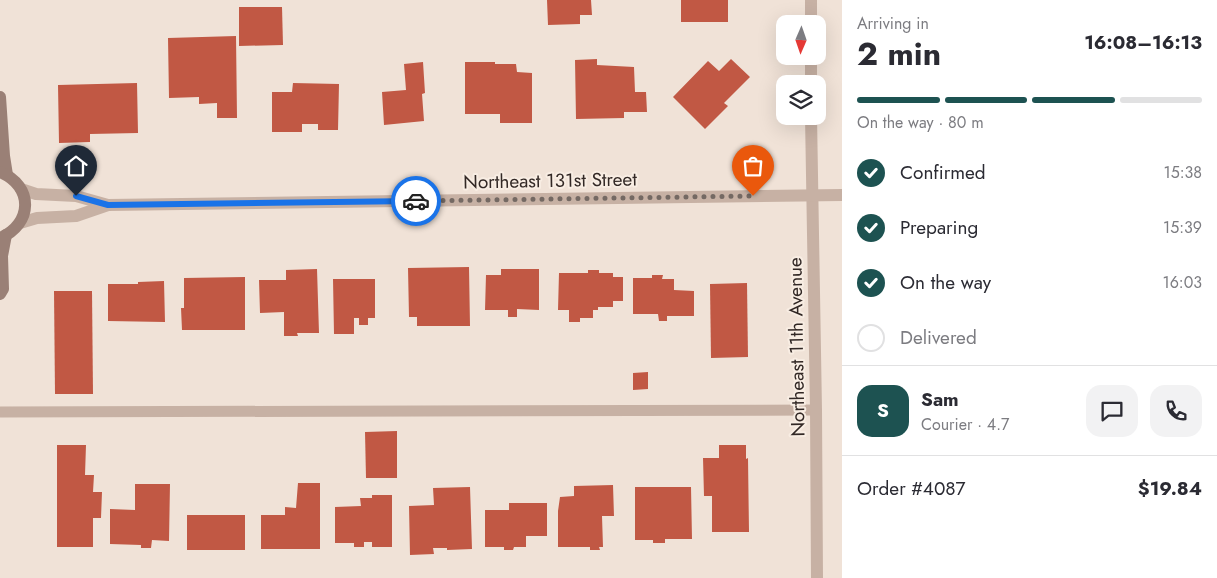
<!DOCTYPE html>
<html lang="en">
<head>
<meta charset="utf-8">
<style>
  body { margin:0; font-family:Jost,sans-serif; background:#f2f2f3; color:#2b2b33; height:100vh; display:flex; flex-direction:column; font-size:19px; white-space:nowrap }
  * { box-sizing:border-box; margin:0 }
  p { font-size:16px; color:#7c7c81 }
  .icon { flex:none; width:28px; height:28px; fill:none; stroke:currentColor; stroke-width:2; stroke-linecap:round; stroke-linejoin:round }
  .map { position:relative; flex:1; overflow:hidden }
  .side { display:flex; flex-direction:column; background:#fff; width:375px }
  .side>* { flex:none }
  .needle { width:32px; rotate:182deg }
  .tools { position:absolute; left:776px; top:15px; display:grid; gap:10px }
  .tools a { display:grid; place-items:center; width:50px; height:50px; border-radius:10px; background:#fff; box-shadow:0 5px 20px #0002; font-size:25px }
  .pin { position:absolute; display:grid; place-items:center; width:42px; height:42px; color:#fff; margin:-51px -21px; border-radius:50% 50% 50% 0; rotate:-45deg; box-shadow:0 0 5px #0007 }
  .pin .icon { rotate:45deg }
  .courier { position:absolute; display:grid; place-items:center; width:50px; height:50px; margin:-25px; border:4px solid #1a73e8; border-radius:50%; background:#fff; color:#222; box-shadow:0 1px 6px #0007 }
  .headline em { font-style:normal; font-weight:700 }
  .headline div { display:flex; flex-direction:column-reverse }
  .headline { display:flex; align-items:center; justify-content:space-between; height:85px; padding:0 15px }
  h1 { font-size:32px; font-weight:700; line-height:38px }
  .bar { display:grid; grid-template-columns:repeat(4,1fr); gap:8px 5px; align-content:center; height:60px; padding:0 15px }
  .bar i { height:6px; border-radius:4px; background:#e1e1e2 }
  .bar .on { background:#1d5251 }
  .bar p { grid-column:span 4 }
  .line { display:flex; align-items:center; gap:12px; padding:0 15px; border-top:1px solid #e1e1e2 }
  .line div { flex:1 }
  .round { display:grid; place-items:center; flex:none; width:52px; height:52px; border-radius:15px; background:#f2f2f3 }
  ol { padding:0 15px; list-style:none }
  li { display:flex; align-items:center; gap:15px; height:55px }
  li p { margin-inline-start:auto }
  li .icon { padding:5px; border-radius:50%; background:#1d5251; color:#fff; stroke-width:4 }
  li:last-child { color:#7c7c81 }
  li i { width:28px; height:28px; border:2px solid #e1e1e2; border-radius:50% }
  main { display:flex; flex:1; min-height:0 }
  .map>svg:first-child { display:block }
  .building { fill:#c15844 }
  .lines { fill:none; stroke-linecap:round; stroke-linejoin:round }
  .lane { stroke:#c7b1a4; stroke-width:11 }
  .street { stroke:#c7b1a4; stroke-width:12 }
  .secondary { stroke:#9a8076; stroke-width:12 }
  .done { stroke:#746963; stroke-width:5; stroke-dasharray:0 9 }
  .route { stroke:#1a73e8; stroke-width:6 }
  .labels { text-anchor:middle; stroke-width:4; stroke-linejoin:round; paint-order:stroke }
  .street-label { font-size:19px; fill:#322825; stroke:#f8ede3 }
</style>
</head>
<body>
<main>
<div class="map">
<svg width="842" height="578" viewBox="0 0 842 578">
  <rect width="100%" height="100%" fill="#f0e2d7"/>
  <g class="building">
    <polygon points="547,0 591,0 592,15 580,15 580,24 548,25"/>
    <rect x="681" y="0" width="47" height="22"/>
    <polygon points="239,7 282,7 283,45 239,46"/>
    <polygon points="236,36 237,118 217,118 217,103 199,104 199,97 169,98 168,38"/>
    <polygon points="597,59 597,65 634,67 635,92 646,92 647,112 624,112 624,118 576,119 575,60"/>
    <polygon points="731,59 750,77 724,103 728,106 705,129 673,97 708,61 719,71"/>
    <polygon points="423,62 425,93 422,94 424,121 384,125 382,92 406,90 404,64"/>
    <polygon points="465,62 495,62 495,64 516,64 517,72 532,73 532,123 500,123 500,114 465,114"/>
    <polygon points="137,83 138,133 90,134 90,142 59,143 58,85"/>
    <polygon points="293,83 339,84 338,130 318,130 318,124 302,124 302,132 272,132 272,92 292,92"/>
    <polygon points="469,267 470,326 417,326 417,317 409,317 408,268"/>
    <polygon points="317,269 319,333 297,333 298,336 284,336 284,312 260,313 259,280 286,280 286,270"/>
    <polygon points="501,269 539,269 539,310 517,309 517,317 508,317 508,310 485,310 486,275 501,275"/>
    <polygon points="588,270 599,270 599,273 613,273 613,277 623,277 623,301 613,301 613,307 598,307 598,310 593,310 593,318 580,318 580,322 569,322 569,310 558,310 559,273 588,273"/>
    <polygon points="652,275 663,275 662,279 674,279 674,290 694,291 694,316 667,316 667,321 659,321 658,314 633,314 633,278 652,278"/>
    <polygon points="245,277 245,330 182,330 181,308 184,308 184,278"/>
    <polygon points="333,279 375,279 375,318 368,318 368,325 359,325 359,318 354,318 354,334 334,334"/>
    <polygon points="164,281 165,322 108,321 108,284 138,284 138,282"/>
    <polygon points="747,283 748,357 711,358 710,284"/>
    <polygon points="54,291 92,291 93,394 55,394"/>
    <polygon points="648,372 648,389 633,390 633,373"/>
    <polygon points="397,431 397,478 366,478 365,432"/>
    <polygon points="57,445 86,445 85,475 94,475 93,492 102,492 101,518 93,518 93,547 57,547"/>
    <polygon points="719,445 746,445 746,459 748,458 749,532 712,532 712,496 704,496 703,458 719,458"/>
    <polygon points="298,483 320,483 320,549 261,549 261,515 285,515 285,507 296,508"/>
    <polygon points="135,484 170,484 169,541 152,540 151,548 141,548 141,545 110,544 110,509 135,510"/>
    <polygon points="613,485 614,516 602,516 603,547 599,547 600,550 590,550 590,547 558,547 558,511 560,497 574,496 574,486"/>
    <polygon points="470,487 472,549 447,550 447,548 433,548 434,554 410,555 409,506 434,505 433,488"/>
    <polygon points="635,487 691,487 692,539 665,539 665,543 653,543 653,540 635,540"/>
    <polygon points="372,495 392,495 392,547 372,547 372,542 364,542 364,547 354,547 354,543 335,543 335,507 361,506 360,498 372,498"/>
    <polygon points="509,503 547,503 547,536 526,536 526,547 514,547 513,550 504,550 504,547 485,547 485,510 509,510"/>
    <rect x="187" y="515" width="58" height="35"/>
  </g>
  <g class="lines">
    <polyline class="lane" points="0,412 816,410"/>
    <g class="street">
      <polyline points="811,0 811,24"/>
      <polyline points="811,56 811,84"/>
      <polyline points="811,116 816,410 817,578"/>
      <polyline points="21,189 36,194 76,196 108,205 842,195"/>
      <polyline points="20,223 37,218 76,216 108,205"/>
    </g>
    <g class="secondary">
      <polyline points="0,97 4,156 7,175"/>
      <path d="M 0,172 C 34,186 33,224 0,238"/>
      <polyline points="0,294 3,289 2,256 6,235"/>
    </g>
  </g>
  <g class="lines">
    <polyline class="done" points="416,201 753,196"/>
    <polyline class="route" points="76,196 108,205 416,201"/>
  </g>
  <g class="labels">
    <g class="street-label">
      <text transform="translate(550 180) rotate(-1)" y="7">Northeast 131st Street</text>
      <text transform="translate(796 347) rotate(-91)" y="7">Northeast 11th Avenue</text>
    </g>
  </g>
</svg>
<div class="tools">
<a><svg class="needle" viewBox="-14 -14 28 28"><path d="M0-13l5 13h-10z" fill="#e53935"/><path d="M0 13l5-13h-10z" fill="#7c7c81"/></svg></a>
<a><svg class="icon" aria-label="layers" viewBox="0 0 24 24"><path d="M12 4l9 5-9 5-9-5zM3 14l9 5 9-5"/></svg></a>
</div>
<div class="pin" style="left:753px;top:196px;background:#ea580c"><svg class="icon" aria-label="bag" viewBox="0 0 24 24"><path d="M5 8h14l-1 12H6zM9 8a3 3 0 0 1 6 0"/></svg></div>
<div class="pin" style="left:76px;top:196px;background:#1f2937"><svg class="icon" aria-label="home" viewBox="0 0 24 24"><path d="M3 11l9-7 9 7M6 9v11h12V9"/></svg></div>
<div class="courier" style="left:416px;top:201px"><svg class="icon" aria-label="car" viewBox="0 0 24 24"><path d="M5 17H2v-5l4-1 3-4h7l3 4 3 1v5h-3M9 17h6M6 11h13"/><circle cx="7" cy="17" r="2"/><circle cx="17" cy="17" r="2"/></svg></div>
</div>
<section class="side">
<div class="headline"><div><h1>2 min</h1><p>Arriving in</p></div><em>16:08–16:13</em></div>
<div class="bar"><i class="on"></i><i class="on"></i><i class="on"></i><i></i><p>On the way · 80 m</p></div>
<ol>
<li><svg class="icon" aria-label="check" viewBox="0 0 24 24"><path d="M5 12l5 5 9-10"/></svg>Confirmed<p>15:38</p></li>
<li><svg class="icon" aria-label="check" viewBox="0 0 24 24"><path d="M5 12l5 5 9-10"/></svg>Preparing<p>15:39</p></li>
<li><svg class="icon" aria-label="check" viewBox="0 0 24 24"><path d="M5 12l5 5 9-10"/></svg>On the way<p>16:03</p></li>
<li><i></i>Delivered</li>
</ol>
<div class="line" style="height:90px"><b class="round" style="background:#1d5251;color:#fff">S</b><div><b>Sam</b><p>Courier · 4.7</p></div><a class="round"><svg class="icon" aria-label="chat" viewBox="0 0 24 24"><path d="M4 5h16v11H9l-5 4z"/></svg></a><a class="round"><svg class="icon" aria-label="phone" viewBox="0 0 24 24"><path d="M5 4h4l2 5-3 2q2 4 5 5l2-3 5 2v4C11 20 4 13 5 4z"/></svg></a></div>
<div class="line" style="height:65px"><div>Order #4087</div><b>$19.84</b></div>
</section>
</main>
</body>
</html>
